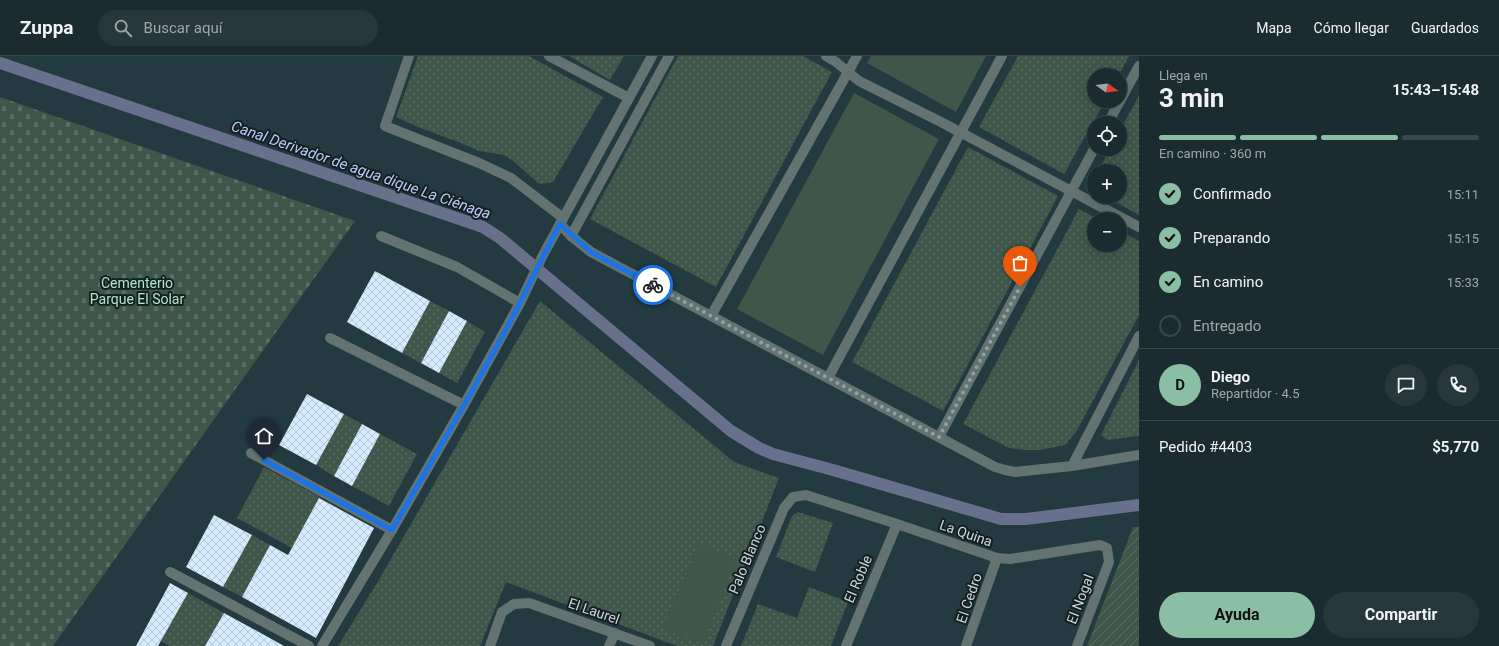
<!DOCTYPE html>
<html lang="es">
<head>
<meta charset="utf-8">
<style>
  body { margin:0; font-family:Roboto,sans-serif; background:#27383c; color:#f1f3f6; height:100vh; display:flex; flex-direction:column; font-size:15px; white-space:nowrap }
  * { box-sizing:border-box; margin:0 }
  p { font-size:13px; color:#9fa7ab }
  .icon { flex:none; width:22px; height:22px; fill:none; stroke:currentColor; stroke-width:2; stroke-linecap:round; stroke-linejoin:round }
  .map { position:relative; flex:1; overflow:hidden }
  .sheet { display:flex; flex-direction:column; background:#1a2c30; width:360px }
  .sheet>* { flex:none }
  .needle { width:26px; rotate:104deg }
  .buttons { position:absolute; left:1087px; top:12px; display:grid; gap:8px }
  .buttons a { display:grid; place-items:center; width:40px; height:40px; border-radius:50%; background:#1a2c30; box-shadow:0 4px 16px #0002,0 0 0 1px #38484c; font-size:20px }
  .pin { position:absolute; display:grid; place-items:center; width:34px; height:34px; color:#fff; margin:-41px -17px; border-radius:50% 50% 50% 0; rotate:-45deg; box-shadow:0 0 4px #0007 }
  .pin .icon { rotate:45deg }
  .courier { position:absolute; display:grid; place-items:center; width:40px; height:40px; margin:-20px; border:3px solid #1a73e8; border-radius:50%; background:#fff; color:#222; box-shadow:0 1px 5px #0007 }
  .overview em { font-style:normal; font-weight:700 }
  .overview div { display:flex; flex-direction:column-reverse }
  .overview { display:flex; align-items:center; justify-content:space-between; height:68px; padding:0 20px }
  h1 { font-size:26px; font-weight:700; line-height:30px }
  .bar { display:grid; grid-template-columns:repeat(4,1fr); gap:6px 4px; align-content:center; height:48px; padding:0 20px }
  .bar i { height:5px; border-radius:3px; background:#38484c }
  .bar .selected { background:#8abfa5 }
  .bar p { grid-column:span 4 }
  .line { display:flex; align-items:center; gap:10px; padding:0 20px; border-top:1px solid #38484c }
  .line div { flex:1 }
  .round { display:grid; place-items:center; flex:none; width:42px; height:42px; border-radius:21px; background:#27383c }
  ol { padding:0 20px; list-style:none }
  li { display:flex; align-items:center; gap:12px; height:44px }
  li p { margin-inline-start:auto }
  li .icon { padding:4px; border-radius:50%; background:#8abfa5; color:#111; stroke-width:4 }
  li:last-child { color:#9fa7ab }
  li i { width:22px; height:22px; border:2px solid #38484c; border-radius:50% }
  .cta { display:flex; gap:8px; margin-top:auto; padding:8px 20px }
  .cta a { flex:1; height:46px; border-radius:24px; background:#8abfa5; color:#111; font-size:16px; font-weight:700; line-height:46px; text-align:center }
  .cta a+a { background:#27383c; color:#f1f3f6 }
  header { display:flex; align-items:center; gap:24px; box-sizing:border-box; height:56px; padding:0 20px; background:#1a2c30; border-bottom:1px solid #38484c }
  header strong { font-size:19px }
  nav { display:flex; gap:22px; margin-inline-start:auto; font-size:14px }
  .search { width:280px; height:36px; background:#27383c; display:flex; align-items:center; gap:10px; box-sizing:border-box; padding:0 14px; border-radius:22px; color:#9fa7ab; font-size:15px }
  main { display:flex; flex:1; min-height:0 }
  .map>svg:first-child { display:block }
  .grass { fill:url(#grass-dots) }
  .cemetery { fill:url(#cemetery-stones) }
  .park { fill:#3e574a }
  .garden { fill:url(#garden-furrows) }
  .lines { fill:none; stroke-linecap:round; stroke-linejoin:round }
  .canal { stroke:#67718c; stroke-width:12 }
  .building { fill:url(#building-cross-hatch) }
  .minor { stroke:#627371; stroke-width:10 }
  .done { stroke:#8fa1a5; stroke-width:4; stroke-dasharray:0 7.2 }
  .route { stroke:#1a73e8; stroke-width:5 }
  .labels { text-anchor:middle; stroke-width:4; stroke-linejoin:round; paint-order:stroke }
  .park-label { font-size:14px; fill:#ace9ca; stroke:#151f22 }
  .street-label { font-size:14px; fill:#cad8dc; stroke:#151f22 }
  .water-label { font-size:15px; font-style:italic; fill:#baccff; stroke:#151f22 }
</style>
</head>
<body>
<header>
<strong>Zuppa</strong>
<div class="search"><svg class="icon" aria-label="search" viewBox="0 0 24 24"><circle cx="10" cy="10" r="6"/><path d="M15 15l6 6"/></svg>Buscar aquí</div>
<nav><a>Mapa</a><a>Cómo llegar</a><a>Guardados</a></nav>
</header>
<main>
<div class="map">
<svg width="1139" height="590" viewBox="0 0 1139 590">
  <defs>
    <pattern id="grass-dots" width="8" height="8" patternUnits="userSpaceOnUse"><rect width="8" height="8" fill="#3e574a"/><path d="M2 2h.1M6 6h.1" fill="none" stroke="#596e64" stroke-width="1.8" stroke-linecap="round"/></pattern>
    <pattern id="cemetery-stones" width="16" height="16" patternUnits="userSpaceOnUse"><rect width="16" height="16" fill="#3e574a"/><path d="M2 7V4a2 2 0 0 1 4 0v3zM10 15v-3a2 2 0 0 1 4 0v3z" fill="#596e64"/></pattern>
    <pattern id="garden-furrows" width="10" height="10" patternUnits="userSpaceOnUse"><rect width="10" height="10" fill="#3e574a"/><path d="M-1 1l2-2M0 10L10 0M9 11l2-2" fill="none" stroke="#596e64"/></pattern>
    <pattern id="building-cross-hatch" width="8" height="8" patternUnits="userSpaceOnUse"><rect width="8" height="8" fill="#d4ebfe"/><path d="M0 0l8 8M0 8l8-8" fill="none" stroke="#b6c9d8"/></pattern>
  </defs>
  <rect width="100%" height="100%" fill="#223a40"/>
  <g class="grass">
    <polygon points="418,0 529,0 603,41 553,126 539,128 512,104 504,99 479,95 461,87 418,71 396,61"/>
    <polygon points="569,0 624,0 610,24"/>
    <polygon points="678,0 803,0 832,16 716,231 590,163"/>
    <polygon points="1018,0 1129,0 1119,19 1094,19 1094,45 1105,45 1064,118 979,71"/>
    <polygon points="1139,40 1139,159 1107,141 1120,141 1120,115 1098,115 1110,93 1120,93 1120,74"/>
    <polygon points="968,91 1058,140 943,355 852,306"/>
    <polygon points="1079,153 1098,163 1094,163 1094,189 1120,189 1120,175 1139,185 1139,259 1076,376 1065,389 1040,394 1025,394 1009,392 963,368"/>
    <polygon points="430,245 449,255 421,307 402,297"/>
    <polygon points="540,245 734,406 779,422 713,590 677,590 506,526 480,590 338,590 377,527"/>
    <polygon points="467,265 485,276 457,327 439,317"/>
    <polygon points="1139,304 1139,380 1107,384 1101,379"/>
    <polygon points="344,358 362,368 334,420 316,409"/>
    <polygon points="380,378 417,398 389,450 352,430"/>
    <polygon points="264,411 320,441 292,492 237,462"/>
    <polygon points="798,456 833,467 815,516 776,501 792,460"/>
    <polygon points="252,479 270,489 242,541 223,531"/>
    <polygon points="809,531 848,546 831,590 741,590 758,548 797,562"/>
    <polygon points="188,537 224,557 205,590 169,590 161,585"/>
  </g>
  <polygon class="cemetery" points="0,41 355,165 53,590 0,590"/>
  <g class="park">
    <polygon points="871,0 986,0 956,56 867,7"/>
    <polygon points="854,37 939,83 823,299 737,253"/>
    <polygon points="699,487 737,503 703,588 662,573"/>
  </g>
  <polygon class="garden" points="1133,471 1139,471 1139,590 1087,590"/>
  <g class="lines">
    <polyline class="canal" points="0,7 483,171 500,182 731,375 759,392 773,398 833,414 1001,463 1026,463 1139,449"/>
  </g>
  <g class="building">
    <polygon points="375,215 430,245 402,297 347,266"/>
    <polygon points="449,255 467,265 439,317 421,307"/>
    <polygon points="307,338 344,358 316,409 279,389"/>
    <polygon points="362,368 380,378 352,430 334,420"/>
    <polygon points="319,442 374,472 316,582 242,541 270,489 288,499"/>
    <polygon points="214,459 252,479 223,531 186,511"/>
    <polygon points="170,527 188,537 158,590 136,590"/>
    <polygon points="224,557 268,581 284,590 205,590"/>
  </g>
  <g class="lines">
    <g class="minor">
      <polyline points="409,0 385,70 479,107 511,122 563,162"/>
      <polyline points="549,0 629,42"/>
      <polyline points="826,0 836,6 859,25 941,66 1139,171"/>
      <polyline points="1108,67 1139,10"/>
      <polyline points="560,168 571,180 669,0"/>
      <polyline points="381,180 457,211 520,247"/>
      <polyline points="571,180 591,196 995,411 1005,414 1015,416 1072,410 1139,399"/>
      <polyline points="711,260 857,0"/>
      <polyline points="330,282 464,349"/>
      <polyline points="828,322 1002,0"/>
      <polyline points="939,381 1094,93"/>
      <polyline points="251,397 392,474"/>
      <polyline points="1072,410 1139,280"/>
      <polyline points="170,516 309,590"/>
      <polyline points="322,590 392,474 464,349 520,247 542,201 652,0"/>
      <polyline points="490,590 502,556 514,548 529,547 650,590"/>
      <polyline points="609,590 615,577"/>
      <polyline points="726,590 784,452 793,441 806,439 897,468 997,502 1010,503 1100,489 1107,492 1109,506 1077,590"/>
      <polyline points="846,590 897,468"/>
      <polyline points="966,590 997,502"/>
    </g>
  </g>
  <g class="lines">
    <polyline class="done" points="653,229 939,381 1020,231"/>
    <path class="route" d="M 264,404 L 392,474 C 435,399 480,324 520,247 C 533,221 546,194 560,168 L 591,196 L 653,229"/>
  </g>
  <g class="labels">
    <g class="park-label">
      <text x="137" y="232">Cementerio<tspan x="137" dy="16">Parque El Solar</tspan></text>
    </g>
    <g class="street-label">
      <text transform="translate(966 477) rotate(19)" y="5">La Quina</text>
      <text transform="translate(747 503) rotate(-67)" y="5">Palo Blanco</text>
      <text transform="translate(858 523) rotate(-67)" y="5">El Roble</text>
      <text transform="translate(969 542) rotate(-71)" y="5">El Cedro</text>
      <text transform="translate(1080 543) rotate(-69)" y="5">El Nogal</text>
      <text transform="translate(594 555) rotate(19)" y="5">El Laurel</text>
    </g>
    <g class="water-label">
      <text transform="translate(361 114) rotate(19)" y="5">Canal Derivador de agua dique La Ciénaga</text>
    </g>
  </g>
</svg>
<div class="buttons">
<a><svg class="needle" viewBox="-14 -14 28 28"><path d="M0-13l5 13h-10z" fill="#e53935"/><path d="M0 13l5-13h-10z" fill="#9fa7ab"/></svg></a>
<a><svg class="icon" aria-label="locate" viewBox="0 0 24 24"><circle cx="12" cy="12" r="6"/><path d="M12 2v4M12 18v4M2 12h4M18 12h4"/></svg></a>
<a>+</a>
<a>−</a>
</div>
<div class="pin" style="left:1020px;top:231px;background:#ea580c"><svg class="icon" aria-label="bag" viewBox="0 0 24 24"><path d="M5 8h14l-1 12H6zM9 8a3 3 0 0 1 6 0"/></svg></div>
<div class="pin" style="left:264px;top:404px;background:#1f2937"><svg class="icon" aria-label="home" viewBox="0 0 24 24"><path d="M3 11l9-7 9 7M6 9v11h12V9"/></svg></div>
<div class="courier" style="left:653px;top:229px"><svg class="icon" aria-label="bike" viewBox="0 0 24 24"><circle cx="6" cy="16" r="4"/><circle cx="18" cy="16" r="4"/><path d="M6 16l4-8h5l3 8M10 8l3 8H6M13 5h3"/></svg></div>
</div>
<section class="sheet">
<div class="overview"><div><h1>3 min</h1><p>Llega en</p></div><em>15:43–15:48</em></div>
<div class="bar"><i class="selected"></i><i class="selected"></i><i class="selected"></i><i></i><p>En camino · 360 m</p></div>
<ol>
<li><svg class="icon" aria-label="check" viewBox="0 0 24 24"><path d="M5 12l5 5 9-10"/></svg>Confirmado<p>15:11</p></li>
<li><svg class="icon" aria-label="check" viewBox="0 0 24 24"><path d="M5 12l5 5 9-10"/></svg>Preparando<p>15:15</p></li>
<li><svg class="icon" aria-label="check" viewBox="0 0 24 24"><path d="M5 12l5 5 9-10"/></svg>En camino<p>15:33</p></li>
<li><i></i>Entregado</li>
</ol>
<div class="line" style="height:72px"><b class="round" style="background:#8abfa5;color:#111">D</b><div><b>Diego</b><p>Repartidor · 4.5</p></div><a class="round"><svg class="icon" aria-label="chat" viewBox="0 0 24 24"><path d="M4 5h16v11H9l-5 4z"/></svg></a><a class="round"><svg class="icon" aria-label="phone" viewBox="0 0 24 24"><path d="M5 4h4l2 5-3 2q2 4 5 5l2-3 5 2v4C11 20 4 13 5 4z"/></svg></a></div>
<div class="line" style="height:52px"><div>Pedido #4403</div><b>$5,770</b></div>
<div class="cta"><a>Ayuda</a><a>Compartir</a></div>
</section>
</main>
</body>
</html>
